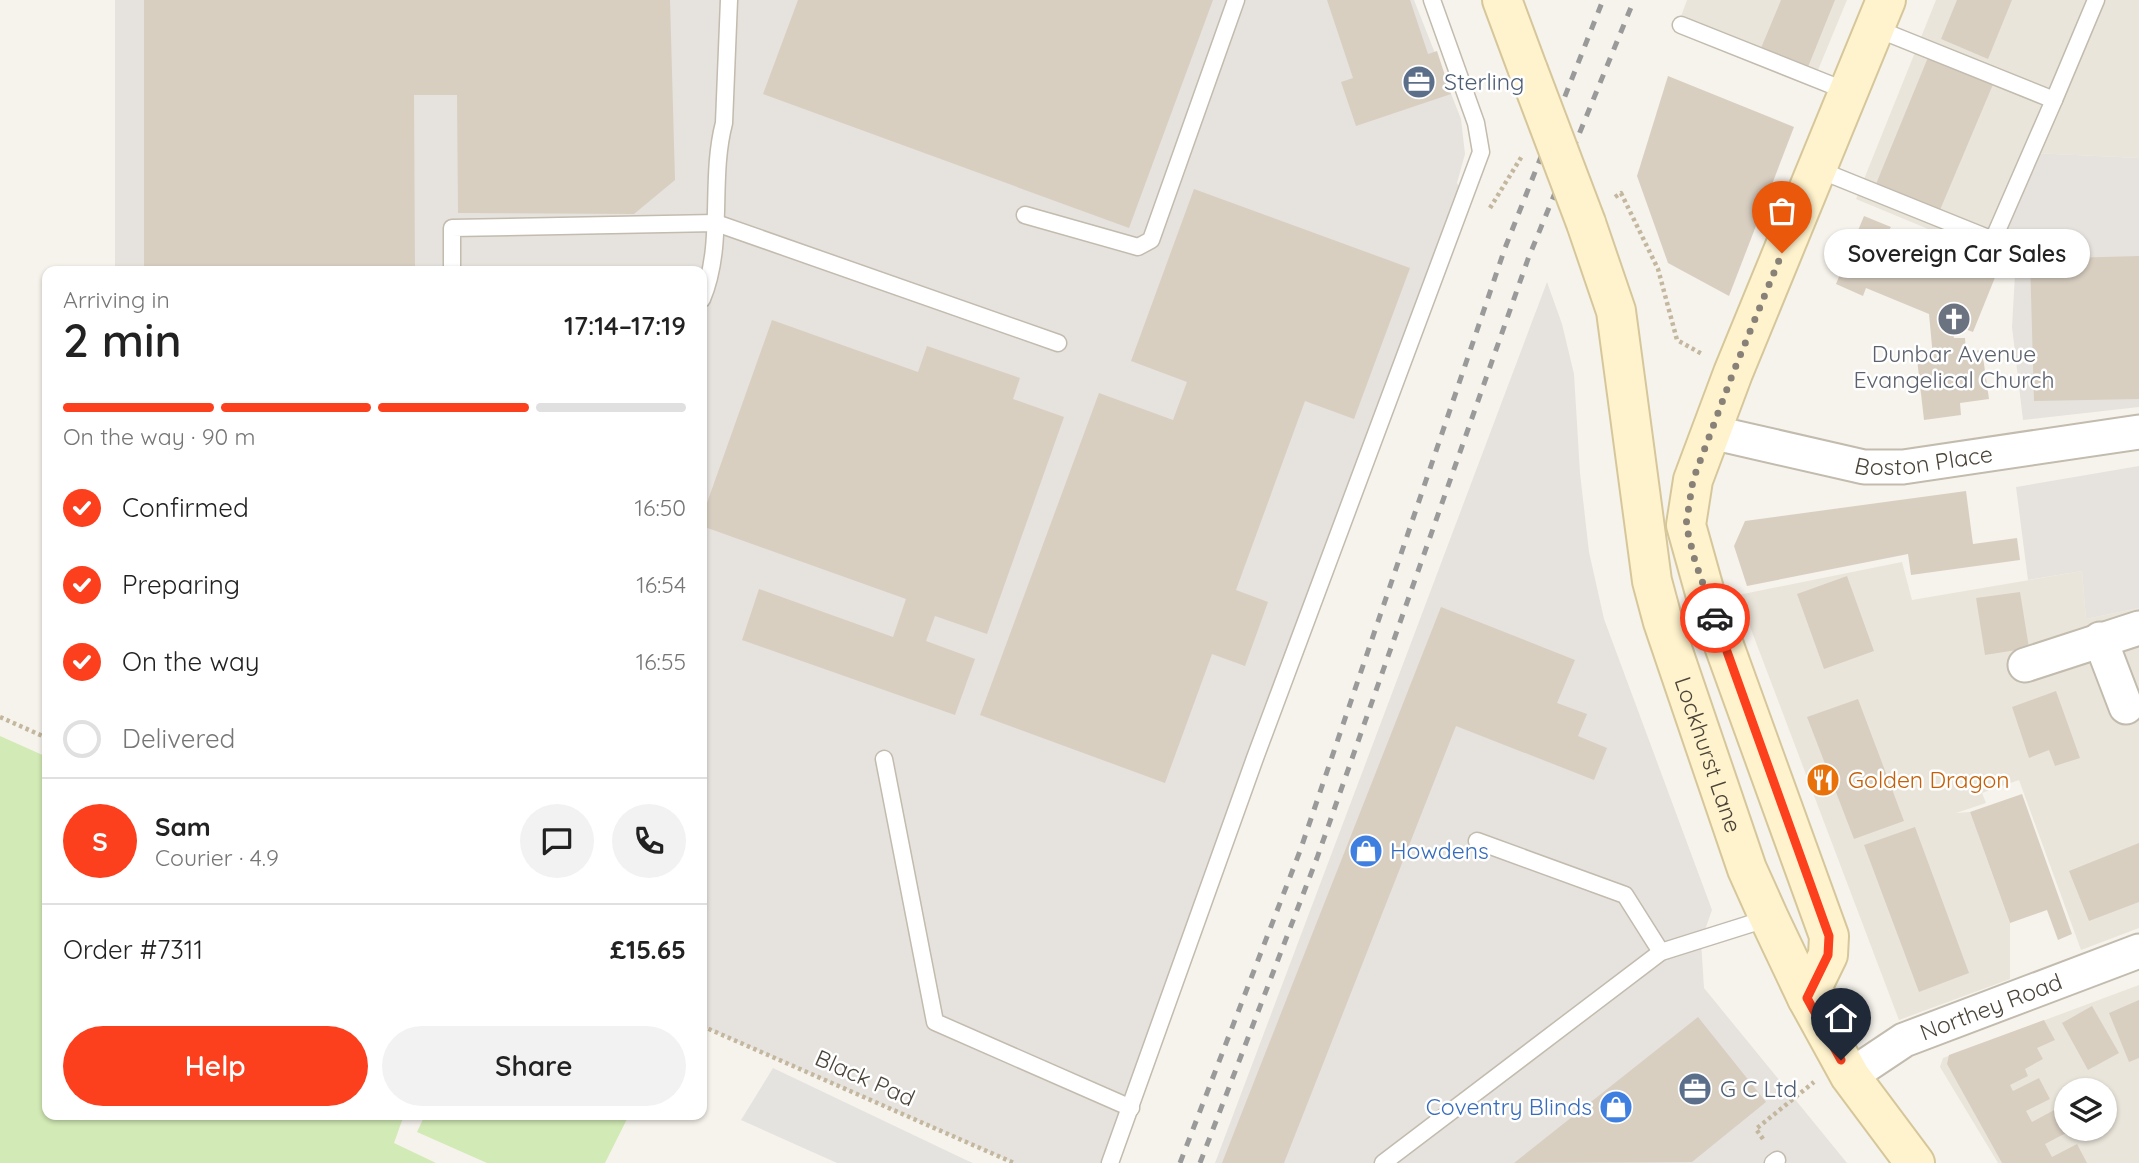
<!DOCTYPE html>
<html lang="en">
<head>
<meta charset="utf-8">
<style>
  body { margin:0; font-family:Quicksand,sans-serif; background:#f2f2f2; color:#222; height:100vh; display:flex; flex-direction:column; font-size:26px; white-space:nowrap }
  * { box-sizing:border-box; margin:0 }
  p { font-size:23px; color:#767676 }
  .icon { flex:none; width:38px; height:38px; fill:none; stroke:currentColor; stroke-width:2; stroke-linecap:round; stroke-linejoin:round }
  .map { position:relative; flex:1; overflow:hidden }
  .panel { position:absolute; left:42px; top:266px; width:665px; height:854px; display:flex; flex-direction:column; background:#fff; border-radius:14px; box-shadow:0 2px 5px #0004 }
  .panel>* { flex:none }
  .tools { position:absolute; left:2054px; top:1078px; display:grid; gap:14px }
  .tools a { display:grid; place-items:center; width:63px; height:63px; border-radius:50%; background:#fff; box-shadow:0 2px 5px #0004; font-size:35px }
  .pin { position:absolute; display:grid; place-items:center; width:60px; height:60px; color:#fff; margin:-72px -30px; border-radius:50% 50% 50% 0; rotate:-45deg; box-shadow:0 0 7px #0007 }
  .pin .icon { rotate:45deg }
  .courier { position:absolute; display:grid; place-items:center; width:70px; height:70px; margin:-35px; border:5px solid #fc3f1d; border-radius:50%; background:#fff; color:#222; box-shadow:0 2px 9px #0007 }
  .bubble { position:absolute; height:49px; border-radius:24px; background:#fff; box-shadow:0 2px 5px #0004; font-size:23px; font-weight:600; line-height:49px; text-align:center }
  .overview em { font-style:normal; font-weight:600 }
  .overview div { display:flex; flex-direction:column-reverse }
  .overview { display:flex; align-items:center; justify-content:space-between; height:119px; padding:0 21px }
  h1 { font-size:46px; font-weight:600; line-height:52px }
  .bar { display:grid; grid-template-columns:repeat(4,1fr); gap:10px 7px; align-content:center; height:84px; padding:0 21px }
  .bar i { height:9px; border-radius:5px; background:#e0e0e0 }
  .bar .active { background:#fc3f1d }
  .bar p { grid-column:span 4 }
  .line { display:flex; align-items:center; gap:18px; padding:0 21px; border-top:2px solid #e0e0e0 }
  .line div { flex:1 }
  .round { display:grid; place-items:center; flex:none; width:74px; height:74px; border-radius:37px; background:#f2f2f2 }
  ol { padding:0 21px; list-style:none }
  li { display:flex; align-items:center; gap:21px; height:77px }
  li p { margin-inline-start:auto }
  li .icon { padding:7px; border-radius:50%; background:#fc3f1d; color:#fff; stroke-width:4 }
  li:last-child { color:#767676 }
  li i { width:38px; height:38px; border:4px solid #e0e0e0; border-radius:50% }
  .button { display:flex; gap:14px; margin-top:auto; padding:14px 21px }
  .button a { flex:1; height:80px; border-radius:42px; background:#fc3f1d; color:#fff; font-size:28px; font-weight:600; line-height:80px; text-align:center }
  .button a+a { background:#f2f2f2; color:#222 }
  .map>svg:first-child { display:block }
  .residential { fill:#eae5da; fill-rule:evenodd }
  .industrial { fill:#e6e2dd }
  .green { fill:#d2eab5 }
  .parking { fill:#e5e3e0 }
  .building { fill:#d8cfc1 }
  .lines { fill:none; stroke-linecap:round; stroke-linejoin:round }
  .lane-casing { stroke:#c2bbae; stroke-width:19 }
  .street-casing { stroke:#c2bbae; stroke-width:37 }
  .secondary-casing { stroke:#d6c79b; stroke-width:42 }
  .path { stroke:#c4b79f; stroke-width:4.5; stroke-dasharray:3.5 3.5; stroke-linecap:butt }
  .lane { stroke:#fff; stroke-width:16 }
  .street { stroke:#fff; stroke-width:33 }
  .secondary { stroke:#fff3cd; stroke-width:38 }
  .rail { stroke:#9a9a9a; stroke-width:5; stroke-dasharray:9 9; stroke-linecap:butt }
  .secondary-bridge-casing { stroke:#d6c79b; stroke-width:42; stroke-linecap:butt }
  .secondary-bridge { stroke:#fff3cd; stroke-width:38 }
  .done { stroke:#878178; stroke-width:7; stroke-dasharray:0 12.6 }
  .route { stroke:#fc3f1d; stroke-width:9 }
  .labels { text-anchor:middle; stroke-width:5; stroke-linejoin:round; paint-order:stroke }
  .service-label { font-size:23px; fill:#4e5e75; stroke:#fff; text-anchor:start }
  .worship-label { font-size:23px; fill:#5b616d; stroke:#fff }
  .street-label { font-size:23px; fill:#4b4439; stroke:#fff }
  .food-label { font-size:23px; fill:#c56008; stroke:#fff; text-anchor:start }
  .shop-label { font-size:23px; fill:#366cbe; stroke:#fff; text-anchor:start }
</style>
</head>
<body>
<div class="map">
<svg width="2139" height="1163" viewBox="0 0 2139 1163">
  <rect width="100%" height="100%" fill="#f6f3ec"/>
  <g class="residential">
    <polygon points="1687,0 1847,0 1811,87 1676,30"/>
    <polygon points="1936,0 2139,0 2139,158 2032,153 1993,256 1856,199"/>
    <polygon points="1902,562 1912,600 2082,571 2086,619 2139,608 2139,928 2081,950 2019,780 1982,793 1986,803 1956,813 1970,812 2010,923 2010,979 1899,1020 1738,595"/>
    <path d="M 2139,985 L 2139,1163 L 1998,1163 L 1940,1067 L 1943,1058 ZM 2067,1090 L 2105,1090 L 2105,1129 L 2067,1129 Z"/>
  </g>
  <g class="industrial">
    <polygon points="115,0 1414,0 1461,119 1465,154 1457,183 1465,199 1110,1163 1014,1163 702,1026 702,271 115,271"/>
    <polygon points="2032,153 2139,158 2139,407 2023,420 2012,327 2016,257 1996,248"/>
    <polygon points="1547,282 1562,324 1574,374 1580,473 1589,552 1604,619 1712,910 1701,941 1704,988 1847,1163 1215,1163"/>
    <polygon points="2139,466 2139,608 2086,619 2082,571 2028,580 2016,487"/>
  </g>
  <g class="green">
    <polygon points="0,736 47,757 47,1115 404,1115 394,1143 436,1163 0,1163"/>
    <polygon points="425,1115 629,1115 605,1163 487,1163 417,1132"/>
  </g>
  <polygon class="parking" points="773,1068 966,1160 973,1163 837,1163 741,1120"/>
  <g class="building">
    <polygon points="144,0 670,0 675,180 634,214 458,213 457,95 414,95 415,271 144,271"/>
    <polygon points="798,0 1213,0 1129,228 763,94"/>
    <polygon points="1327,0 1410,0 1428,54 1437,51 1451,94 1356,126 1341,82 1353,78"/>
    <polygon points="1781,0 1835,0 1808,67 1761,48"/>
    <polygon points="1957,0 2012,0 1988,59 1941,39"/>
    <polygon points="1929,55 1994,82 1940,210 1876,184"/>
    <polygon points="1668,76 1794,127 1729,296 1668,263 1637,176"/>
    <polygon points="1194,189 1410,268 1354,419 1305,401 1236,590 1268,602 1245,666 1212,654 1165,783 980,715 1099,393 1173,420 1187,382 1131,361"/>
    <polygon points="1864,216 1891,227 1887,233 1996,275 1973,332 1952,324 1954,338 1965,338 1966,352 1982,350 1989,399 1960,403 1961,415 1924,420 1917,359 1933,357 1929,314 1866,288 1863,296 1836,284"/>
    <polygon points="2139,256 2139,399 2034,401 2030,259"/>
    <polygon points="772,320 918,372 927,346 1020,378 1013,399 1064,417 987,634 935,616 926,641 975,659 955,715 742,640 759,589 893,637 906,599 702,526 702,517"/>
    <polygon points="1966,491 1973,544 2017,538 2020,560 1911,575 1908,554 1747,586 1734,546 1745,521"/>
    <polygon points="1847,576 1874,651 1824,669 1797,594"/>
    <polygon points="2020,592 2029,648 1985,655 1976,598"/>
    <polygon points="1441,607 1575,660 1557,703 1587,714 1578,736 1607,748 1594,780 1456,726 1284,1163 1222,1163"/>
    <polygon points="2056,691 2080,758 2055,766 2049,750 2029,758 2012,707"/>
    <polygon points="1858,699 1904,821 1854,839 1807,717"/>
    <polygon points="2022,794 2072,934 2058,940 2047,910 2010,923 1970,812"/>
    <polygon points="1915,827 1969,973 1919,992 1864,845"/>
    <polygon points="2139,843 2139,902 2089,921 2069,871"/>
    <polygon points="2139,1000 2139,1058 2129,1062 2109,1013"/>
    <polygon points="2092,1006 2119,1053 2088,1070 2062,1023"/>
    <polygon points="1698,1017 1766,1102 1692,1162 1514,1163"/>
    <polygon points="2044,1020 2055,1040 2037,1048 2043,1059 2025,1069 2028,1076 2010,1085 2013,1091 2039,1078 2050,1099 2026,1111 2032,1122 2056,1109 2068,1132 2045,1144 2052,1157 2077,1144 2087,1163 2002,1163 1947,1064 1949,1055"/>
  </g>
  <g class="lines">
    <defs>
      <g id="lane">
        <polyline points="1681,25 1849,92"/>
        <polyline points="2054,100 2096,0"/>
        <polyline points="1817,169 1993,240 2054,100 1875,28"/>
        <polyline points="1025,215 1138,247 1151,240 1236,0"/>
        <polyline points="452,271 452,228 716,223 1058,343"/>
        <path d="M 702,299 C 725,244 709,180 724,123 L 729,0"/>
        <polyline points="884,759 935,1022 1131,1108"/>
        <polyline points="1477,841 1625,895 1661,952"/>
        <polyline points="1110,1163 1255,758 1481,152 1476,123 1432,0"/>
        <polyline points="1383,1163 1661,952 1769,918"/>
        <polyline points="1773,1163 1777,1160"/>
      </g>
      <g id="street">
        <path id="s1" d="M 1711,432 L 1864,467 L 1903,467 L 2139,432"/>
        <polyline points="2100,639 2126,707"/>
        <polyline points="2025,665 2139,628"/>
        <path id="s2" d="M 1850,1076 L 1904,1040 L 2139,951"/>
      </g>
      <g id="secondary">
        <polyline points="1502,0 1528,70"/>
        <path id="s3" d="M 1586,223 L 1616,311 L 1652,581 L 1663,622 L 1747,869 L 1769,918 L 1807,998 L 1850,1076 L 1915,1163"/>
        <polyline points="1807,998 1828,955 1829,936 1705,593 1686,525 1693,480 1733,373 1886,0"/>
      </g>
    </defs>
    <use href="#lane" class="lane-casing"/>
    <use href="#street" class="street-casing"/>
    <use href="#secondary" class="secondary-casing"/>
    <g class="path">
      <polyline points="1615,197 1621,193 1658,269 1677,340 1702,354"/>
      <polyline points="1490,208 1522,156"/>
      <polyline points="0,717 47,738"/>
      <polyline points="702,1026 1014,1163"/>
      <polyline points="1763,1139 1756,1129 1814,1082"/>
    </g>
    <use href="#lane" class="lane"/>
    <use href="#street" class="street"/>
    <use href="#secondary" class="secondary"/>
    <g class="rail">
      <polyline points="1180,1163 1300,851 1505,248 1603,0"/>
      <polyline points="1200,1163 1317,858 1528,259 1634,0"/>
    </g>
    <defs>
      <polyline id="secondary-bridge" points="1528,70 1586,223"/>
    </defs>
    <use href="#secondary-bridge" class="secondary-bridge-casing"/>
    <use href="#secondary-bridge" class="secondary-bridge"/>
  </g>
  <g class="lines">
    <polyline class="done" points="1715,618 1695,561 1686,525 1693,480 1733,373 1782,253"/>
    <polyline class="route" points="1715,618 1829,936 1828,955 1807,998 1841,1060"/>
  </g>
  <defs>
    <symbol id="office-disc" viewBox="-11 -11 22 22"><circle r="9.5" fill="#5c6f8a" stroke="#fff"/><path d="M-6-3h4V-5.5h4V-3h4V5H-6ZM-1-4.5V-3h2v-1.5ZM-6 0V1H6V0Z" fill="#fff"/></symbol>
    <symbol id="church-disc" viewBox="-11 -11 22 22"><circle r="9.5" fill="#6b7280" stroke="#fff"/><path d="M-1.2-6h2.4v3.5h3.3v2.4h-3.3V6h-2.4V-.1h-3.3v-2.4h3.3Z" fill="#fff"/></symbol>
    <symbol id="restaurant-disc" viewBox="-11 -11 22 22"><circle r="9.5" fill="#e8710a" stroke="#fff"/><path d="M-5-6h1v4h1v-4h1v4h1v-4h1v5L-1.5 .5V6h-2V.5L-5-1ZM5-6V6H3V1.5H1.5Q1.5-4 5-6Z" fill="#fff"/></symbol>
    <symbol id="shop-disc" viewBox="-11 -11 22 22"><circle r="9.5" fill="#3f7fe0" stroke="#fff"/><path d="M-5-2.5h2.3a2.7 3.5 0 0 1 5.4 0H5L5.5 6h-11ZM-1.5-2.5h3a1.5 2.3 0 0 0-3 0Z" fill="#fff"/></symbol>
  </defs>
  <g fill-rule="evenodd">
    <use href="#office-disc" x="1400" y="63" width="38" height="38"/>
    <use href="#church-disc" x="1935" y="300" width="38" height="38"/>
    <use href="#restaurant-disc" x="1804" y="761" width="38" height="38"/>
    <use href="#shop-disc" x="1347" y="832" width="38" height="38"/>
    <use href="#office-disc" x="1676" y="1070" width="38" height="38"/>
    <use href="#shop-disc" x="1597" y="1088" width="38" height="38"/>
  </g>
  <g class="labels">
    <g class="service-label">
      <text x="1444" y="90">Sterling</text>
      <text x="1720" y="1097">G C Ltd</text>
    </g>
    <g class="worship-label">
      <text x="1954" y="362">Dunbar Avenue<tspan x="1954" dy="26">Evangelical Church</tspan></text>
    </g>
    <g class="street-label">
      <text dy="8" stroke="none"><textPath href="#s1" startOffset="217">Boston Place</textPath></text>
      <text dy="8" stroke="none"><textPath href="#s3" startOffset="548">Lockhurst Lane</textPath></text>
      <text dy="8" stroke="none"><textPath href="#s2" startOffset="158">Northey Road</textPath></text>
      <text transform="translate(865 1078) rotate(24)" y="8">Black Pad</text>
    </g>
    <g class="food-label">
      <text x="1848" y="788">Golden Dragon</text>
    </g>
    <g class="shop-label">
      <text x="1390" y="859">Howdens</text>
      <text x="1592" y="1115" text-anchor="end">Coventry Blinds</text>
    </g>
  </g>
</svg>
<div class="tools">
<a><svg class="icon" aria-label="layers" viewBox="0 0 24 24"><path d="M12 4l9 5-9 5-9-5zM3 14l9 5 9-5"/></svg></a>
</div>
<div class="pin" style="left:1782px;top:253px;background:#ea580c"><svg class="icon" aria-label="bag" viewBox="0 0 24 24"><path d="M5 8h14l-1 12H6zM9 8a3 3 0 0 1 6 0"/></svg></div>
<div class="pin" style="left:1841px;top:1060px;background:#1f2937"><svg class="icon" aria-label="home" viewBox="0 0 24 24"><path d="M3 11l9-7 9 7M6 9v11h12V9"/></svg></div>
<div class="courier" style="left:1715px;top:618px"><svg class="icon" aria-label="car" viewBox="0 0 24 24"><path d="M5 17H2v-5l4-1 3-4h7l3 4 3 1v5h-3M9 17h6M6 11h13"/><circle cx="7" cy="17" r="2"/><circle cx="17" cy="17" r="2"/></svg></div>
<div class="bubble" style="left:1824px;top:229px;width:266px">Sovereign Car Sales</div>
<section class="panel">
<div class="overview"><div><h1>2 min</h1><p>Arriving in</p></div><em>17:14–17:19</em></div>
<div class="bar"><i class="active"></i><i class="active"></i><i class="active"></i><i></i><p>On the way · 90 m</p></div>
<ol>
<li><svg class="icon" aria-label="check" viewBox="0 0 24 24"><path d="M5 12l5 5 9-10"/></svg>Confirmed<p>16:50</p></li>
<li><svg class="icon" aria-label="check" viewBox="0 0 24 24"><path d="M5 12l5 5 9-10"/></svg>Preparing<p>16:54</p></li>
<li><svg class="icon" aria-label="check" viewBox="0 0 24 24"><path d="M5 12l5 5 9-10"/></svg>On the way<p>16:55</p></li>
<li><i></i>Delivered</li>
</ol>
<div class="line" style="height:126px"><b class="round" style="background:#fc3f1d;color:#fff">S</b><div><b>Sam</b><p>Courier · 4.9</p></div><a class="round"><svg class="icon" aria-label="chat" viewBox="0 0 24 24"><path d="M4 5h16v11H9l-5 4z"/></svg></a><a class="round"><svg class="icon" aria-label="phone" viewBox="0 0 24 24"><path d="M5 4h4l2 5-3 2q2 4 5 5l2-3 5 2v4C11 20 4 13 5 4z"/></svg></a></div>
<div class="line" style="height:91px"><div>Order #7311</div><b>£15.65</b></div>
<div class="button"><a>Help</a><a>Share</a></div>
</section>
</div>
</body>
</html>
